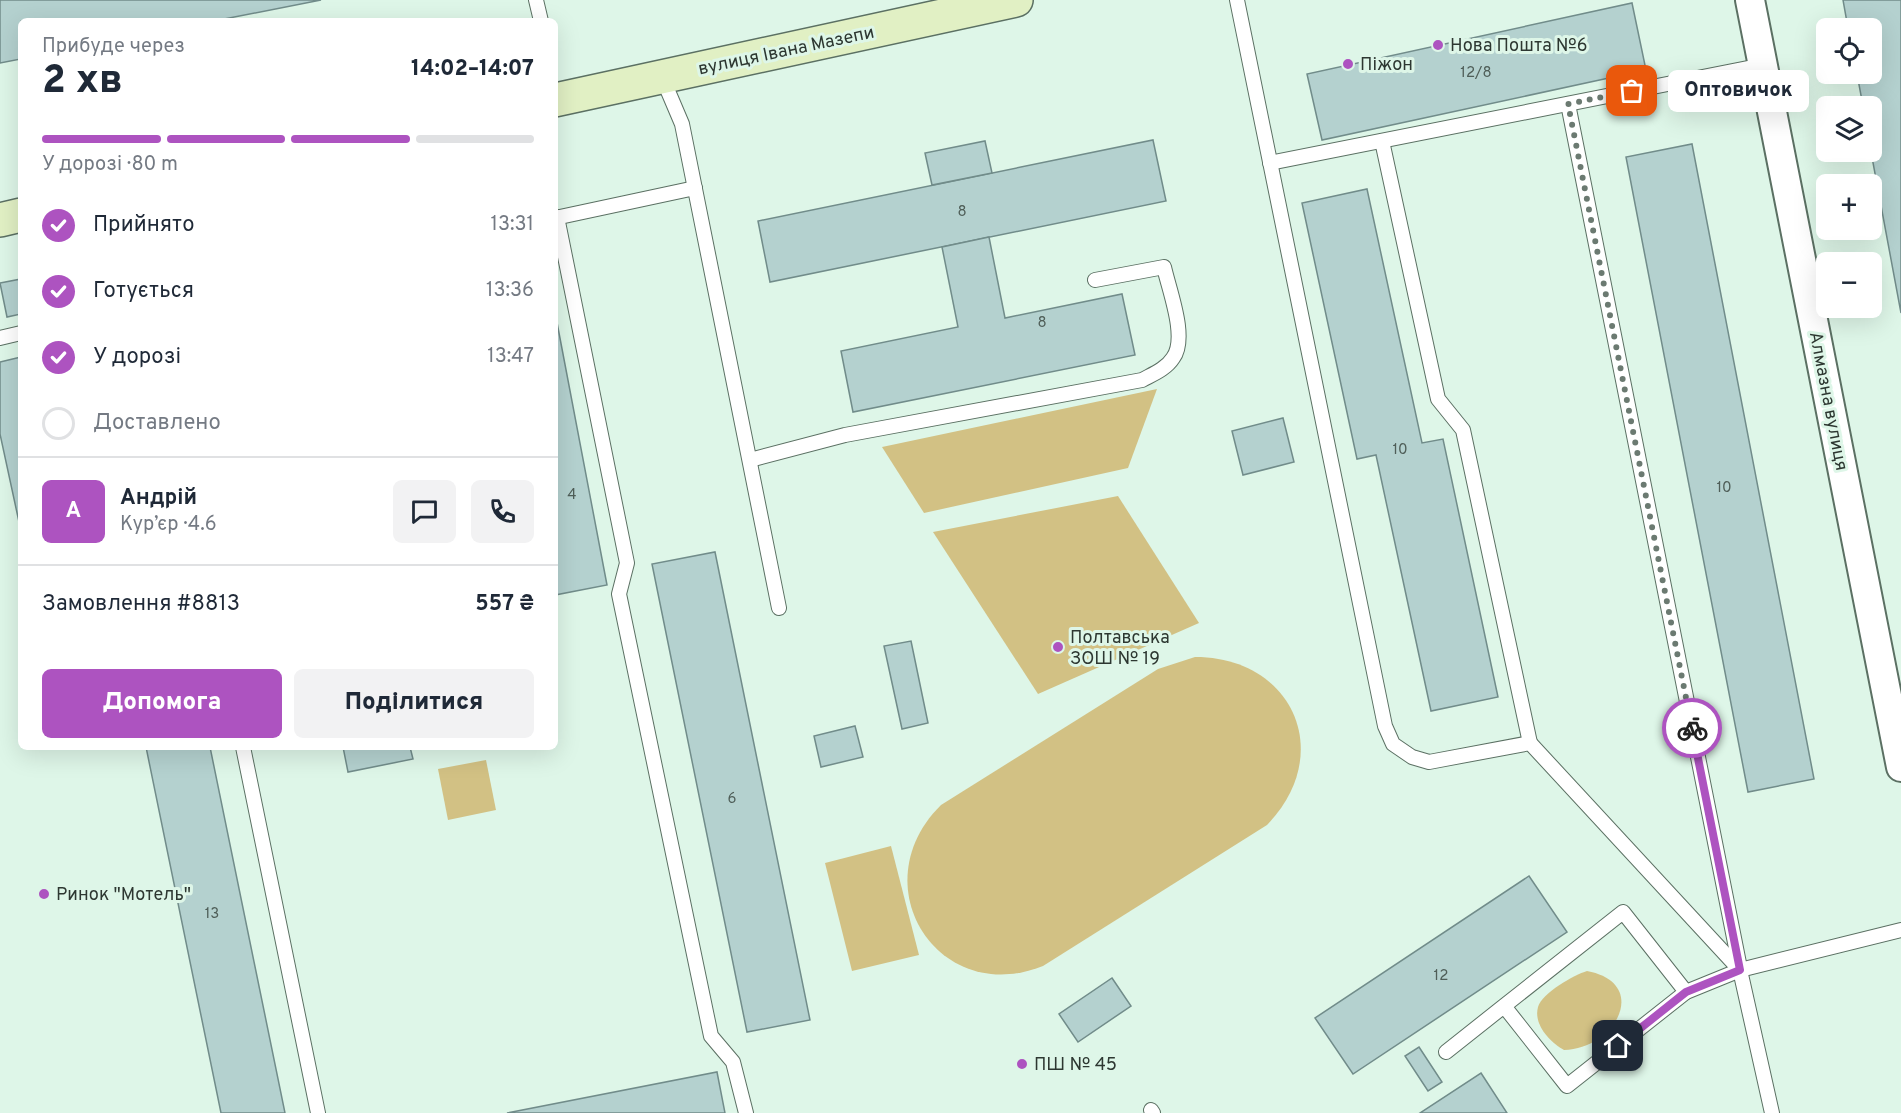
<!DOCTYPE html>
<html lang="uk">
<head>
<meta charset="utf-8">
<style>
  body { margin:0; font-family:Overpass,sans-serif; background:#f2f2f3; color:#1f2937; height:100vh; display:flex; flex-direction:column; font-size:22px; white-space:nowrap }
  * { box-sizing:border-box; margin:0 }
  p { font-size:20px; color:#747a83 }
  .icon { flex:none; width:33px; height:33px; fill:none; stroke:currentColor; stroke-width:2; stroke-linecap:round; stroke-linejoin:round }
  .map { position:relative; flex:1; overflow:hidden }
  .sheet { position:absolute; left:18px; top:18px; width:540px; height:732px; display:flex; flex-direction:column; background:#fff; border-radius:9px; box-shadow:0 6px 24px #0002 }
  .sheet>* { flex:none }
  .buttons { position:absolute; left:1816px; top:18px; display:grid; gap:12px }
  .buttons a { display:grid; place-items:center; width:66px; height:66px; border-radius:9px; background:#fff; box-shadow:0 6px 24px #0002; font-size:30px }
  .pin { position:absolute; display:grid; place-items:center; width:51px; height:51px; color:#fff; margin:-26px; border-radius:12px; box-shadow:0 3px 9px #0006 }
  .courier { position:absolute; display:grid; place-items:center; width:60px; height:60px; margin:-30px; border:4px solid #ad53c0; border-radius:50%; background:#fff; color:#222; box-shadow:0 2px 8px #0007 }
  .bubble { position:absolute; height:42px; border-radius:9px; background:#fff; box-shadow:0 6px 24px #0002; font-size:20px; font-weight:800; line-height:42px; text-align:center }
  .overview em { font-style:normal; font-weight:800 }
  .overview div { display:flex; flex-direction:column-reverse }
  .overview { display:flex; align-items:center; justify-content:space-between; height:102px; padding:0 24px }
  h1 { font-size:39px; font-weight:800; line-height:45px }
  .bar { display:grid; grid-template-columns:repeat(4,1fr); gap:9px 6px; align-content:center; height:72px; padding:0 24px }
  .bar i { height:8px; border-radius:4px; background:#e0e1e3 }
  .bar .selected { background:#ad53c0 }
  .bar p { grid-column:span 4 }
  .line { display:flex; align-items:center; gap:15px; padding:0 24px; border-top:2px solid #e0e1e3 }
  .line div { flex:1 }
  .round { display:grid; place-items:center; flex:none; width:63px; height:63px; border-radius:9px; background:#f2f2f3 }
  ol { padding:0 24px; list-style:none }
  li { display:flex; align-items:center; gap:18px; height:66px }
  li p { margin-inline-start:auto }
  li .icon { padding:6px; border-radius:50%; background:#ad53c0; color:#fff; stroke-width:4 }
  li:last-child { color:#747a83 }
  li i { width:33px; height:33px; border:3px solid #e0e1e3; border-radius:50% }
  .cta { display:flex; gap:12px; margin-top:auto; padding:12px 24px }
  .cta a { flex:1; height:69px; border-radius:9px; background:#ad53c0; color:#fff; font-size:24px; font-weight:800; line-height:69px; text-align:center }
  .cta a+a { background:#f2f2f3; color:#1f2937 }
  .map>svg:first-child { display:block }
  .green { fill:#d2c184 }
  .building { fill:#b4d1cf; stroke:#718c8a; stroke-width:1.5 }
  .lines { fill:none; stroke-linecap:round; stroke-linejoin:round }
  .service-casing { stroke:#5b7063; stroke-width:16 }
  .minor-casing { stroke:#5b7063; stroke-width:32 }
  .secondary-casing { stroke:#5b7063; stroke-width:36 }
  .service { stroke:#fff; stroke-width:14 }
  .minor { stroke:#fff; stroke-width:28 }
  .secondary { stroke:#e1f0c4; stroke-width:33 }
  .done { stroke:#6b7a71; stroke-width:6; stroke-dasharray:0 10.8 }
  .route { stroke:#ad53c0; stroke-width:8 }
  .poi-dot { fill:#ad53c0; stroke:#def6e8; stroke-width:2 }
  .labels { text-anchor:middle; stroke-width:6; stroke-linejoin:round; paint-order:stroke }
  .number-label { font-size:15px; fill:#4f5e58 }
  .poi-label { font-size:18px; fill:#2d3731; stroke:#def6e8; text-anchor:start }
  .street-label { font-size:18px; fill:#2d3731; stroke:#def6e8 }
</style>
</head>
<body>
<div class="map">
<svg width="1901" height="1113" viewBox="0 0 1901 1113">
  <rect width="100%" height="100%" fill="#def6e8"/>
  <g class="green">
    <polygon points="1157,389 1128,468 924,513 882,447"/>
    <polygon points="1118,496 1199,623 1038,694 933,532"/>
    <path d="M 1195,657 C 1293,657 1336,754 1267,825 L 1043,966 C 938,1008 860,885 941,805 L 1158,669 Z"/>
    <polygon points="486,760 496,810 448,820 438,769"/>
    <polygon points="891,846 919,955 852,971 825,863"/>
    <path d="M 1587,971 C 1650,983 1617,1048 1564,1050 C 1551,1043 1533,1025 1538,1007 C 1542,993 1574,975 1587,971 Z"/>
  </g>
  <g class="building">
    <polygon points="0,0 321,0 214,21 21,21 21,59 0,63"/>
    <polygon points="1843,0 1901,0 1901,313 1871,152 1872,106 1863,106 1857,74 1872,74 1872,28 1848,28"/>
    <polygon points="1632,3 1646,70 1322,140 1307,74"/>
    <polygon points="1153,140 1166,201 770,282 758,221"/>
    <polygon points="985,141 992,173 932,185 925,153"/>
    <polygon points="1692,144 1814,779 1748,792 1626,157"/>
    <polygon points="1367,189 1422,443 1443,439 1498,697 1431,711 1376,455 1357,459 1302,203"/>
    <polygon points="989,237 1005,318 1122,294 1135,355 853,412 841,351 958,327 942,247"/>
    <polygon points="21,279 21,314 7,317 0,283"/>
    <polygon points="555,312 607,585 555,595"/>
    <polygon points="21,357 21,521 19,522 0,434 0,362"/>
    <polygon points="1283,418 1294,462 1243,475 1232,431"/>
    <polygon points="715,552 810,1020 747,1032 652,564"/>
    <polygon points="911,641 928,723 902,729 884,646"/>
    <polygon points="855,726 863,757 821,767 814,736"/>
    <polygon points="146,747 210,747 285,1113 221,1113"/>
    <polygon points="343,747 410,747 413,759 348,772"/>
    <polygon points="1529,876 1567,932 1353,1074 1315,1018"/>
    <polygon points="1112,978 1131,1006 1078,1042 1059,1014"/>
    <polygon points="1419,1047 1442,1082 1428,1091 1405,1056"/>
    <polygon points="717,1072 725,1113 507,1113"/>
    <polygon points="1481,1073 1507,1113 1420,1113"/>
  </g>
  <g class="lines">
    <defs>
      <g id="service">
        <polyline points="536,0 541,21"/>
        <polyline points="1237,0 1385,726 1393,744 1412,757 1429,762 1530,743 1740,970 1772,1113"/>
        <polyline points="662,77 682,124 779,608"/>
        <polyline points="1568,104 1740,968"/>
        <polyline points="1382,141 1438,399 1463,430 1530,743"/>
        <polyline points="1270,163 1763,65"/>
        <polyline points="557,217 627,563 619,594 711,1036 733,1062 746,1113"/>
        <polyline points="555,218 695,188"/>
        <polyline points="0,338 21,333"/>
        <path d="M 750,460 L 845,435 L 1142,380 C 1153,374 1166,369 1173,358 C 1188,338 1169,290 1164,267 L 1095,280"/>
        <polyline points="243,747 318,1113"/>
        <polyline points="1686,992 1740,970 1901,930"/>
        <polyline points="1446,1052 1504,1006 1567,1086 1686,992 1623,912 1504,1006"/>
        <polyline points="1151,1110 1153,1113"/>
      </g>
      <polyline id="minor" points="1750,0 1901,767"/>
      <g id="secondary">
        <polyline points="555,100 1016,0"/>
        <polyline points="0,220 21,215"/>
      </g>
    </defs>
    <use href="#service" class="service-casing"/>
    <use href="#minor" class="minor-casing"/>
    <use href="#secondary" class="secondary-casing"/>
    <use href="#service" class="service"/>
    <use href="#minor" class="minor"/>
    <use href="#secondary" class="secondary"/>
  </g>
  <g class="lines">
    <polyline class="done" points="1632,91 1568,104 1692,728"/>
    <polyline class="route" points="1618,1046 1686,992 1740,970 1692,728"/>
  </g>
  <g class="poi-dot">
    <circle cx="1438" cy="45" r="6"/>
    <circle cx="1348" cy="64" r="6"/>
    <circle cx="1058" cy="647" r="6"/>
    <circle cx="44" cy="894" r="6"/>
    <circle cx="1022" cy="1064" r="6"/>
  </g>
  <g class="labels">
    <g class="number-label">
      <text x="1476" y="77">12/8</text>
      <text x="962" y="216">8</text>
      <text x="1042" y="327">8</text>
      <text x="1400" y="454">10</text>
      <text x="1724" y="492">10</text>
      <text x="572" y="499">4</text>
      <text x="732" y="803">6</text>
      <text x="212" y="918">13</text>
      <text x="1441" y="980">12</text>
    </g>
    <g class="poi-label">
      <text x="1450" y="51">Нова Пошта №6</text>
      <text x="1360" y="70">Піжон</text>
      <text x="1070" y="643">Полтавська<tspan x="1070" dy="21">ЗОШ № 19</tspan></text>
      <text x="56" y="900">Ринок "Мотель"</text>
      <text x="1034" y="1070">ПШ № 45</text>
    </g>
    <g class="street-label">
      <text transform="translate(786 50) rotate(-12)" y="6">вулиця Івана Мазепи</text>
      <text transform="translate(1829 401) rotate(79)" y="6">Алмазна вулиця</text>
    </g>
  </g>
</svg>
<div class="buttons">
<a><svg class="icon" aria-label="locate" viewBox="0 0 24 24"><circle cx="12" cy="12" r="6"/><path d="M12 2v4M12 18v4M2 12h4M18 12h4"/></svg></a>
<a><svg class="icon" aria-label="layers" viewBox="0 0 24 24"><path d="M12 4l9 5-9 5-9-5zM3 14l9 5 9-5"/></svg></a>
<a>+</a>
<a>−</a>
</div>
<div class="pin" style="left:1632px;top:91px;background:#ea580c"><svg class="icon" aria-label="bag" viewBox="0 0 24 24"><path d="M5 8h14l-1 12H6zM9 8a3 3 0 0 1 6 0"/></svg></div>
<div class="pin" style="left:1618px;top:1046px;background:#1f2937"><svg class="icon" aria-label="home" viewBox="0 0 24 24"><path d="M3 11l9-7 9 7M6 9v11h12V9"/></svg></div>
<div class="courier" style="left:1692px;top:728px"><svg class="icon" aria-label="bike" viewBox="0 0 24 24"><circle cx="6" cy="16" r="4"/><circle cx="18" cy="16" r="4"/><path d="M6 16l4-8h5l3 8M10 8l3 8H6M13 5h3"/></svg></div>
<div class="bubble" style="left:1668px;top:70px;width:141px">Оптовичок</div>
<section class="sheet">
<div class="overview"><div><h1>2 хв</h1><p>Прибуде через</p></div><em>14:02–14:07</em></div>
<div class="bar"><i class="selected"></i><i class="selected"></i><i class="selected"></i><i></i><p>У дорозі · 80 m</p></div>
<ol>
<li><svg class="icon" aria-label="check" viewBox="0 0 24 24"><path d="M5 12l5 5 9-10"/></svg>Прийнято<p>13:31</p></li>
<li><svg class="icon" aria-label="check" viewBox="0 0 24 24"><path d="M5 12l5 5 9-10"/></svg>Готується<p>13:36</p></li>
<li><svg class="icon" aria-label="check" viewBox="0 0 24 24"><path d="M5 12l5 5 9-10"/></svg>У дорозі<p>13:47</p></li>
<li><i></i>Доставлено</li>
</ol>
<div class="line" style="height:108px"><b class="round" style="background:#ad53c0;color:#fff">А</b><div><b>Андрій</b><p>Кур’єр · 4.6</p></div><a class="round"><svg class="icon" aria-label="chat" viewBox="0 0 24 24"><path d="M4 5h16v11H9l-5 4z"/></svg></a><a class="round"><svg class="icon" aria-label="phone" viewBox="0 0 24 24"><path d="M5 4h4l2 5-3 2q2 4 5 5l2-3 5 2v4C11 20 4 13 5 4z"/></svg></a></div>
<div class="line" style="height:78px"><div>Замовлення #8813</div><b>557 ₴</b></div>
<div class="cta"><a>Допомога</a><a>Поділитися</a></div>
</section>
</div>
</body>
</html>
